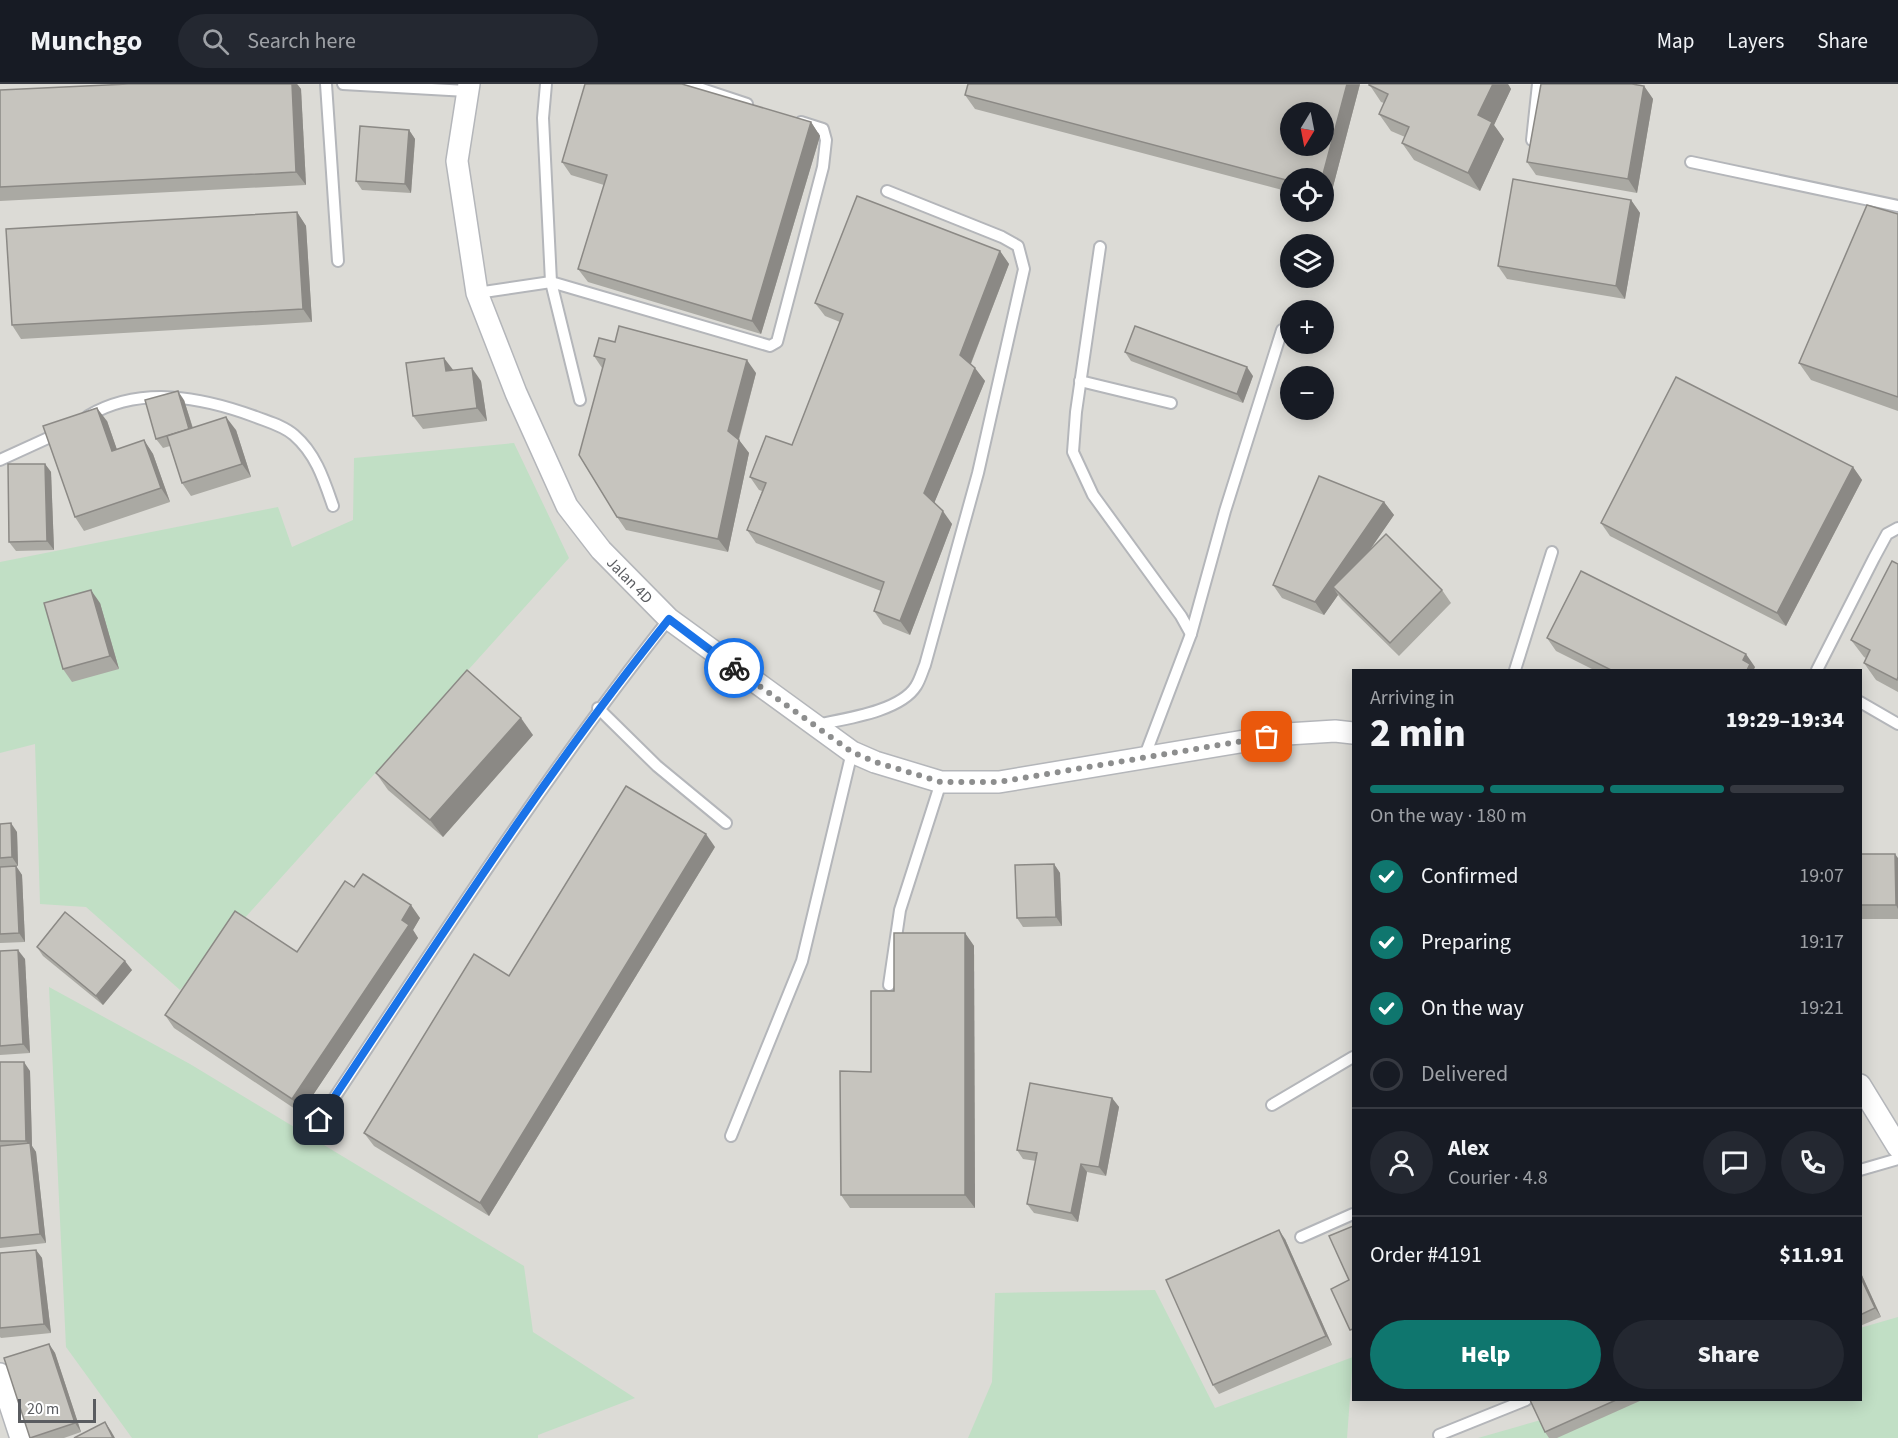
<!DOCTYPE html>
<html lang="en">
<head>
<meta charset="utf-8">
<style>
  body { margin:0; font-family:"Source Sans 3",sans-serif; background:#242831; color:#f1f3f6; height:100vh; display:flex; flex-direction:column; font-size:22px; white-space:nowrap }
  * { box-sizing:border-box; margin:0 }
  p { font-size:20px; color:#9ea1a6 }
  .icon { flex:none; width:33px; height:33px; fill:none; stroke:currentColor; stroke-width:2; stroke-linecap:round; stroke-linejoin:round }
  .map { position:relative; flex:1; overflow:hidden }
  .sheet { position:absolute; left:1352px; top:585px; width:510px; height:732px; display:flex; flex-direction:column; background:#171b24; border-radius:0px; box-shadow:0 3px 15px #0003 }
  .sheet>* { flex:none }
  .needle { width:39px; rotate:190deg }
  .buttons { position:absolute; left:1280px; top:18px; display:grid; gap:12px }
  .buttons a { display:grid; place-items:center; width:54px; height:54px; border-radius:50%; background:#171b24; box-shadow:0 3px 15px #0003; font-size:30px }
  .scale { position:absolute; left:18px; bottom:15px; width:78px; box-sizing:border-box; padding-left:6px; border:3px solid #5a5c60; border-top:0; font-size:16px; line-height:21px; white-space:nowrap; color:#5a5c60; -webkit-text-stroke:4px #fff; paint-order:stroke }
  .pin { position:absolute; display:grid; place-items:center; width:51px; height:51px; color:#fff; margin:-26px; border-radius:12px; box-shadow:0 3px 9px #0006 }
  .courier { position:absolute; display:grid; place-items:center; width:60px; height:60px; margin:-30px; border:4px solid #1a73e8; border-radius:50%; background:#fff; color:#222; box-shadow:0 2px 8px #0007 }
  .head em { font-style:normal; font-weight:800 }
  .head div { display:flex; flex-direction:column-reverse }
  .head { display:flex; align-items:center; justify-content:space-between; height:102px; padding:0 18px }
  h1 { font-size:39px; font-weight:800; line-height:45px }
  .bar { display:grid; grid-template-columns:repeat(4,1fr); gap:9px 6px; align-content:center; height:72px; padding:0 18px }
  .bar i { height:8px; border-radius:4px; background:#363941 }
  .bar .selected { background:#0f766e }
  .bar p { grid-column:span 4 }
  .line { display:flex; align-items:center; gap:15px; padding:0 18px; border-top:2px solid #363941 }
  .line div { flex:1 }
  .round { display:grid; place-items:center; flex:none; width:63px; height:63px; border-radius:32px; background:#242831 }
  ol { padding:0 18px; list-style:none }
  li { display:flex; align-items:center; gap:18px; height:66px }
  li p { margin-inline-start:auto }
  li .icon { padding:6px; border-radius:50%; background:#0f766e; color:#fff; stroke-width:4 }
  li:last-child { color:#9ea1a6 }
  li i { width:33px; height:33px; border:3px solid #363941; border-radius:50% }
  .primary-button { display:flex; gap:12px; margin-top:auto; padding:12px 18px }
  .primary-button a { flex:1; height:69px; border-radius:36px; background:#0f766e; color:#fff; font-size:24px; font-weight:800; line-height:69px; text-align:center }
  .primary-button a+a { background:#242831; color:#f1f3f6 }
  header { display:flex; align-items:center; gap:36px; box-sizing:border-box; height:84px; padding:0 30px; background:#171b24; border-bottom:2px solid #363941 }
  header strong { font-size:28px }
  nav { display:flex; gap:33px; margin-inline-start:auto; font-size:21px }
  .search { width:420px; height:54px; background:#242831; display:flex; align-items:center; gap:15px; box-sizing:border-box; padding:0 21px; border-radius:33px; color:#9ea1a6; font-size:22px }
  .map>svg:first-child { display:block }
  .industrial { fill:#dcdbd6; fill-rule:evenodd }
  .green { fill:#c1dfc5 }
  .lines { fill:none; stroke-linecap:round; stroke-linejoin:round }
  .service-casing { stroke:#b4b6ba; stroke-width:14 }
  .minor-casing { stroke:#b4b6ba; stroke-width:24 }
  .service { stroke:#fff; stroke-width:10 }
  .minor { stroke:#fff; stroke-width:21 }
  .wall { fill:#aaa9a3 }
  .shaded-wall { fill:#8b8985 }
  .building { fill:#c6c4be; stroke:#8b8985; stroke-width:1.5; fill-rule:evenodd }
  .done { stroke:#8d8e8e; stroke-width:6; stroke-dasharray:0 10.8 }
  .route { stroke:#1a73e8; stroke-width:8 }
  .labels { text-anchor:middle; stroke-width:4.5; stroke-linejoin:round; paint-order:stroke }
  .street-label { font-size:16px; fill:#5a5c60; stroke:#fff }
</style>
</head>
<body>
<header>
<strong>Munchgo</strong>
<div class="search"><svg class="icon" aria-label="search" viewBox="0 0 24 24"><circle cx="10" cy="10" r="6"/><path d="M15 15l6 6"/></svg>Search here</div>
<nav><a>Map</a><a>Layers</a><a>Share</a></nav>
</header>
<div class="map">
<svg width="1898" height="1354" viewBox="0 0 1898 1354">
  <rect width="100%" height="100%" fill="#ebeae2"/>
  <path class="industrial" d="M 0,0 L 1898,0 L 1898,1354 L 0,1354 ZM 1290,28 L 1323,28 L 1323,62 L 1290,62 ZM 1290,94 L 1323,94 L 1323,128 L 1290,128 ZM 1290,160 L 1323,160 L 1323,194 L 1290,194 ZM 1290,226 L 1323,226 L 1323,260 L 1290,260 ZM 1290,292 L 1323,292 L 1323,326 L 1290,326 ZM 1353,586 L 1860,586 L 1860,1316 L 1353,1316 Z"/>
  <g class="green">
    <polygon points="514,359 569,474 180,906 86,823 40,820 35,660 0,669 0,478 278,423 292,463 353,436 354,374"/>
    <polygon points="49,903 190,980 524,1182 533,1248 635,1314 538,1351 538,1354 132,1354 66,1263"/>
    <polygon points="1155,1206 1215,1324 1353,1273 1347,1354 968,1354 992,1298 995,1209"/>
    <polygon points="1898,1233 1898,1354 1478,1354 1611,1316 1860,1316 1860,1244"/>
  </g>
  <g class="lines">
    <defs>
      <g id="service">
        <polyline points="326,0 338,177"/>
        <polyline points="343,0 467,7"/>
        <polyline points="546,0 543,34 551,198 580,316"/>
        <polyline points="687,0 747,20"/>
        <polyline points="1532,56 1538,0"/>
        <polyline points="1691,78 1898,122"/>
        <polyline points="1100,163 1076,328 1073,368 1093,411 1181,532 1191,550"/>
        <polyline points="477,209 551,198 770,262 777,258 823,83 826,56 823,45 801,38"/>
        <polyline points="1080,297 1171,319"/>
        <path d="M 88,332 C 141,301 202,313 256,333 C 269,338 284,342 294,351 C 316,370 324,396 333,422"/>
        <polyline points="0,376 59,349"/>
        <polyline points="1515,586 1552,468"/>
        <polyline points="1817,586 1874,474 1887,450 1898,444"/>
        <polyline points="1860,618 1898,640"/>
        <polyline points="598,624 657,682 726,739"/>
        <path d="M 816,641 C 843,635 900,628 916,602 C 920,596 922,588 925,581 L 978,389 L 1024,185 L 1018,162 L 1002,153 L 887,107"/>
        <polyline points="1144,674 1191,550 1225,427 1282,246"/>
        <polyline points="889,901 900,826 941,698"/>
        <polyline points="1272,1021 1353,973"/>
        <path d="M 319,1037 C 432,867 542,695 669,535"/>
        <polyline points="731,1052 802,877 852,668"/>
        <polyline points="1860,1086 1898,1075"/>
        <polyline points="1301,1153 1353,1130"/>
        <polyline points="1439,1351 1526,1316"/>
      </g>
      <g id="minor">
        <path id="s1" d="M 469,0 L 457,77 L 477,209 L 516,309 L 567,422 L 601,466 L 669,535 L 852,668 L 875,678 L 941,698 L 999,698 L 1287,650 L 1335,647 L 1353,649"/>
        <polyline points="1860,1001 1898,1063"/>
        <polyline points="0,1290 21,1354"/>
      </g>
    </defs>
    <use href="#service" class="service-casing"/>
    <use href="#minor" class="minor-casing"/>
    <use href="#service" class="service"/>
    <use href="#minor" class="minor"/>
  </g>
  <g class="wall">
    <polygon points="128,0 297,0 301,5 306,101 0,117 0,6"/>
    <polygon points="1360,0 1329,118 1323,116 1323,94 1290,94 1290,108 975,25 965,11"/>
    <polygon points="1369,0 1508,0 1511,5 1494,41 1504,55 1480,107 1414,76 1402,59 1405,53 1391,47 1379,30 1384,19 1381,18"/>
    <polygon points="1644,2 1653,15 1637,109 1536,91 1527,78"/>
    <polygon points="811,38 820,52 761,250 588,198 578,185 604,101 571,91 562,78"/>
    <polygon points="409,46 415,55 411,109 362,106 356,97"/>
    <polygon points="1631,116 1640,129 1625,215 1507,195 1498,182"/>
    <polygon points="297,128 306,142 312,238 21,255 12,241"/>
    <polygon points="1898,130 1898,327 1811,296 1799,279"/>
    <polygon points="1000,167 1009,180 971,280 985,297 934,419 952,440 910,551 883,540 874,527 881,507 756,459 747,446 762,407 759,406 750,393 792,361 840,238 825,232 815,219"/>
    <polygon points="615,258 756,289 739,356 749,369 728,468 626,446 617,433 602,284 594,272"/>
    <polygon points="1125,268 1253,292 1243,319 1131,277"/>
    <polygon points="453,286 481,297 487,337 423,345 413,332"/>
    <polygon points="184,316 193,344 236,346 251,393 191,412 182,399 170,362 163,364 156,355"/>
    <polygon points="107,337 117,366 144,356 153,370 170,418 84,447 75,433"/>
    <polygon points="45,380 51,388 54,466 16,467 9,458"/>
    <polygon points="1853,383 1862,396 1786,542 1610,452 1601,439"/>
    <polygon points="1384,418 1394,431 1369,467 1442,506 1451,519 1399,572 1342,516 1338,511 1324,531 1282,514 1273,501"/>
    <polygon points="1898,480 1898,608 1876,596 1864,579 1866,574 1864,573 1851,556"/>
    <polygon points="100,519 119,585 72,598 63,585"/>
    <polygon points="1547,554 1755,583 1754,585 1755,586 1594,586 1556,567"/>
    <polygon points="533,651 443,753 388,706 376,689"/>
    <polygon points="0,740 17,748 18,782 16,782 22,791 25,858 0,859"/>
    <polygon points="715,763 489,1132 374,1062 364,1049 509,892"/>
    <polygon points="1860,770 1898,774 1898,835 1860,835"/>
    <polygon points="1054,780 1060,789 1062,842 1023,843 1017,834"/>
    <polygon points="354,803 420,834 413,846 418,854 301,1029 174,944 165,931 297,868"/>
    <polygon points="965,849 974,862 975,1124 850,1124 841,1111 871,988 894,907"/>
    <polygon points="37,863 132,886 103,921 43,872"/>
    <polygon points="0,867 25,875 30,969 0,971"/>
    <polygon points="0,978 30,987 32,1062 36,1068 46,1159 0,1164"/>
    <polygon points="1112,1014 1119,1023 1106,1092 1087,1088 1078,1138 1034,1129 1027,1120 1036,1077 1023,1075 1017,1066"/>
    <polygon points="1285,1155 1332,1261 1219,1310 1213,1301"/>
    <polygon points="36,1166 42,1174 51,1249 1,1254 0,1253 0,1169"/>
    <polygon points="1860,1187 1881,1233 1860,1242"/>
    <polygon points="49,1260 55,1269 81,1348 64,1354 30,1354"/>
    <polygon points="1530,1316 1642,1316 1557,1354 1549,1354 1545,1348"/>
  </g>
  <g class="shaded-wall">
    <polygon points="292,0 297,0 301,5 306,101 296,88"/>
    <polygon points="1347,0 1360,0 1329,118 1323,109 1323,94 1322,94"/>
    <polygon points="1493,0 1508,0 1511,5 1494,41 1504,55 1480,107 1468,89 1478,31"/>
    <polygon points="1644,2 1653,15 1637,109 1628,95"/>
    <polygon points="811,38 820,52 761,250 752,237"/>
    <polygon points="409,46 415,55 411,109 405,100"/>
    <polygon points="1631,116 1640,129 1625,215 1616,202"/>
    <polygon points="297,128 306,142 312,238 303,225"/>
    <polygon points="1000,167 1009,180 969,284 960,271"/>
    <polygon points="444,274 454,287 446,287"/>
    <polygon points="747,276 756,289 737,361 728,347"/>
    <polygon points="1247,283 1253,292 1243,319 1237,310"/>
    <polygon points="472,284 481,297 487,337 477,324"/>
    <polygon points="975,284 985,297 933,422 924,409"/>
    <polygon points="178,307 184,316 196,355 190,346"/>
    <polygon points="97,324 107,337 122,380 112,367"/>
    <polygon points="226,333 236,346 251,393 242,380"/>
    <polygon points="144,356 153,370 170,418 161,404"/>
    <polygon points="739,356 749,369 728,468 718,455"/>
    <polygon points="45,380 51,388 54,466 47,457"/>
    <polygon points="1853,383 1862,396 1786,542 1777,529"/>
    <polygon points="1384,418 1394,431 1340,509 1333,503 1338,511 1324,531 1315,518"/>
    <polygon points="943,427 952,440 910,551 900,537"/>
    <polygon points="91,506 100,519 119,585 110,572"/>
    <polygon points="1746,570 1755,583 1754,585 1755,586 1747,586 1743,576"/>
    <polygon points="521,634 533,651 443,753 430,736"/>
    <polygon points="11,739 17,748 18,782 12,773"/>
    <polygon points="706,750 715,763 489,1132 480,1119"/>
    <polygon points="1895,770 1898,774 1898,825 1896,821"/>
    <polygon points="1054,780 1060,789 1062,842 1056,833"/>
    <polygon points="16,782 22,791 25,858 19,849"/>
    <polygon points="411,821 420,834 413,846 418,854 301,1029 292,1015"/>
    <polygon points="965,849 974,862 975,1124 965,1111"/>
    <polygon points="18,866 25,875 30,969 23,960"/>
    <polygon points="125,877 132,886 103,921 96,912"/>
    <polygon points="24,978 30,987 32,1062 36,1068 46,1159 40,1150 31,1064 26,1057"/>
    <polygon points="1112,1014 1119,1023 1106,1092 1099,1083"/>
    <polygon points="1081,1080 1087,1088 1078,1138 1071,1129"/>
    <polygon points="1279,1146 1285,1155 1332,1261 1326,1252"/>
    <polygon points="36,1166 42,1174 51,1249 44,1240"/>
    <polygon points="1860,1187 1881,1233 1875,1224 1860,1192"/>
    <polygon points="49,1260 55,1269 81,1348 75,1339"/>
    <polygon points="105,1338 111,1347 115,1354 113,1354"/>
  </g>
  <g class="building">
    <polygon points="128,0 292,0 296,88 0,103 0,6"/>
    <polygon points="585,0 682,0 811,38 752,237 578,185 607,91 562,78"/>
    <path d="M 968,0 L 1347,0 L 1322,94 L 1290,94 L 1290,97 L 965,11 ZM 1290,28 L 1323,28 L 1323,62 L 1290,62 Z"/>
    <polygon points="1369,0 1493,0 1478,31 1492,38 1468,89 1402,59 1409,43 1379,30 1388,10 1369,1"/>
    <polygon points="1541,0 1632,0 1644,2 1628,95 1527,78"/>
    <polygon points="360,42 409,46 405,100 356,97"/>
    <polygon points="1513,95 1631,116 1616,202 1498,182"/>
    <polygon points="857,112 1000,167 960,271 975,284 924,409 943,427 900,537 874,527 884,498 747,446 766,399 750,393 766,352 792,361 843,230 815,219"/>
    <polygon points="1867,121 1898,130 1898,313 1799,279"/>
    <polygon points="297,128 303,225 12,241 6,145"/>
    <polygon points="619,242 747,276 728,347 739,356 718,455 617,433 579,371 605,275 594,272 599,254 615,258"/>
    <polygon points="1135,242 1247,283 1237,310 1125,268"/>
    <polygon points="444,274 446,287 472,284 477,324 413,332 406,279"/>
    <polygon points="1676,293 1853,383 1777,529 1601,439"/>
    <polygon points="178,307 189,345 156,355 145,316"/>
    <polygon points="97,324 112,367 144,356 161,404 75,433 43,342"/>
    <polygon points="226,333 242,380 182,399 167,352"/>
    <polygon points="8,380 45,380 47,457 9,458"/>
    <polygon points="1319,392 1384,418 1315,518 1273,501"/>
    <polygon points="1386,450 1442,506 1390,559 1333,503"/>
    <polygon points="1892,477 1898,480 1898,593 1897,596 1864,579 1870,566 1851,556"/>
    <polygon points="1581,487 1746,570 1743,576 1750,580 1747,586 1611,586 1547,554"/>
    <polygon points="91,506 110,572 63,585 44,519"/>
    <polygon points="467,586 521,634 430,736 376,689"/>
    <polygon points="626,702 706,750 480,1119 364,1049 474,870 509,892"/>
    <polygon points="11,739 12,773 0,774 0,740"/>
    <polygon points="1860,770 1895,770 1896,821 1860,821"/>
    <polygon points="1054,780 1056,833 1017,834 1015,781"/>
    <polygon points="16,782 19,849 0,850 0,783"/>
    <polygon points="363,790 411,821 402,836 409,841 292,1015 165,931 235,827 297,868 345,797 354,803"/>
    <polygon points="65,828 125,877 96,912 37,863"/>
    <polygon points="894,849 965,849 965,1111 841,1111 840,987 871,988 871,907 894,907"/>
    <polygon points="18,866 23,960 0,962 0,867"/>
    <polygon points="0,978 24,978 26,1057 0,1057"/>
    <polygon points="1030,999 1112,1014 1099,1083 1081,1080 1071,1129 1027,1120 1037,1069 1017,1066"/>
    <polygon points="30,1059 40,1150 0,1154 0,1062"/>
    <polygon points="1353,1142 1353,1245 1350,1246 1331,1205 1349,1196 1329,1152"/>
    <polygon points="1279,1146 1326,1252 1213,1301 1166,1196"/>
    <polygon points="36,1166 44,1240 0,1244 0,1169"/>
    <polygon points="1860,1192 1875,1224 1860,1231"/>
    <polygon points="49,1260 75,1339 30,1354 4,1274"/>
    <polygon points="1530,1316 1616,1316 1545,1348"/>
    <polygon points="105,1338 113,1354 74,1354"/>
  </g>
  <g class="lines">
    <polyline class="done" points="734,584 852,668 875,678 941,698 999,698 1267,653"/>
    <path class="route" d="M 319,1036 C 432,867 541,694 669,535 L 734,584"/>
  </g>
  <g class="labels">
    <g class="street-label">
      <text dy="6" stroke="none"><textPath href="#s1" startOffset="540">Jalan 4D</textPath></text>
    </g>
  </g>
</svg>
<div class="buttons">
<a><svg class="needle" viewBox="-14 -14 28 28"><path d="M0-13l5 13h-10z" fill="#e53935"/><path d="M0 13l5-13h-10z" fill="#9ea1a6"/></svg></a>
<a><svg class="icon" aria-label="locate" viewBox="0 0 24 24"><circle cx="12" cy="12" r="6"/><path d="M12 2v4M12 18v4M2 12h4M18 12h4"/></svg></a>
<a><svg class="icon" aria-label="layers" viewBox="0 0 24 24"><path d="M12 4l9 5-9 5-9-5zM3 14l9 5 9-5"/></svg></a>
<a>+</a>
<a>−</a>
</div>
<div class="scale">20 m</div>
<div class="pin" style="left:1267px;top:653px;background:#ea580c"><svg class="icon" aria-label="bag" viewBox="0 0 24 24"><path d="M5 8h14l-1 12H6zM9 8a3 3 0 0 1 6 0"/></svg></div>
<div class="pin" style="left:319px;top:1036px;background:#1f2937"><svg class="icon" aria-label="home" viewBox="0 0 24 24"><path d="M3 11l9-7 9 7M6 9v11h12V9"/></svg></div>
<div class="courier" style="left:734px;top:584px"><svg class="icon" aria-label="bike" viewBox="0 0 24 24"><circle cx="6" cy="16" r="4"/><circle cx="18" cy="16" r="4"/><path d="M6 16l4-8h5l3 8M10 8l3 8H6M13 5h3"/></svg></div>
<section class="sheet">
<div class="head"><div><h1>2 min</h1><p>Arriving in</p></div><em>19:29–19:34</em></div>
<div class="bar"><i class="selected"></i><i class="selected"></i><i class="selected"></i><i></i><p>On the way · 180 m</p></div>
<ol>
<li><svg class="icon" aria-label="check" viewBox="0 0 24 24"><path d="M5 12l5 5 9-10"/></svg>Confirmed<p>19:07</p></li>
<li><svg class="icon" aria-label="check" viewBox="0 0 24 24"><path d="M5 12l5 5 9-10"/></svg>Preparing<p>19:17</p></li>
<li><svg class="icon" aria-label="check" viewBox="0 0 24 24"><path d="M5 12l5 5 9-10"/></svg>On the way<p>19:21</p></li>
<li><i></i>Delivered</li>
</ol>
<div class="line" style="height:108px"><a class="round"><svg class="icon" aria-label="person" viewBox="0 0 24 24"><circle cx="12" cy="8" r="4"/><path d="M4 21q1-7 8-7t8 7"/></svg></a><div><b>Alex</b><p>Courier · 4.8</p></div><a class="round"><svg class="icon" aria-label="chat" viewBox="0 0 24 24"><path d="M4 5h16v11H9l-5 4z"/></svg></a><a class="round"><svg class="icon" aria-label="phone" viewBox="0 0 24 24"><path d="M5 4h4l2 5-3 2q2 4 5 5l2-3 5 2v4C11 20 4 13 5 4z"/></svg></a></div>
<div class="line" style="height:78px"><div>Order #4191</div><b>$11.91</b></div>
<div class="primary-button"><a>Help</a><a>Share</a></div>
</section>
</div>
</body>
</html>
